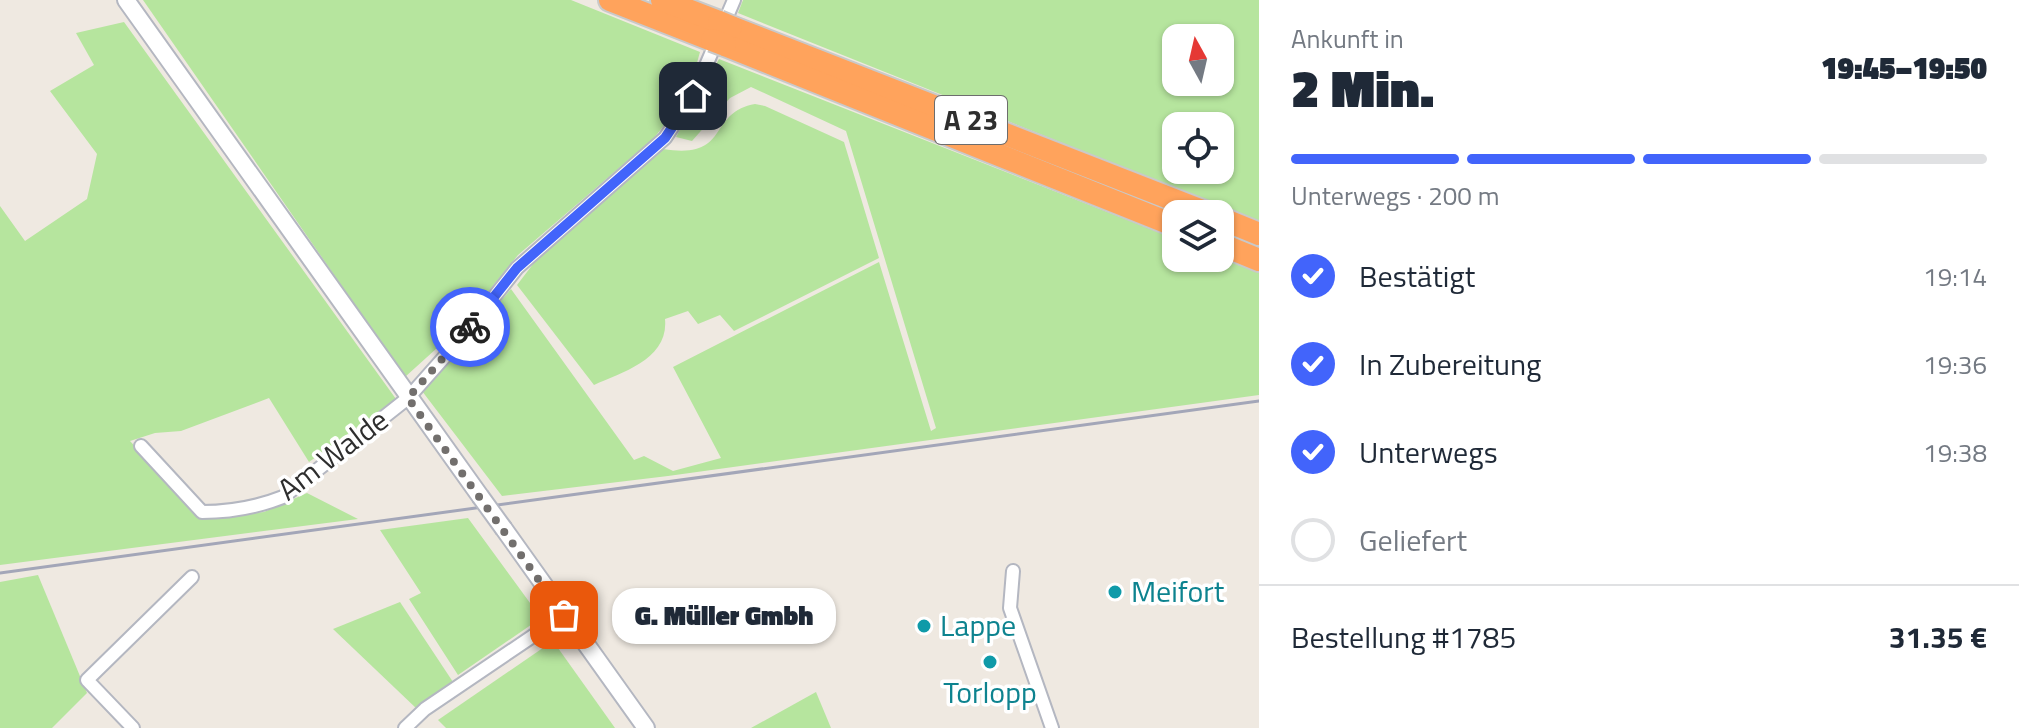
<!DOCTYPE html>
<html lang="de">
<head>
<meta charset="utf-8">
<style>
  body { margin:0; font-family:"Titillium Web",sans-serif; background:#f2f2f3; color:#1f2937; height:100vh; display:flex; flex-direction:column; font-size:30px; white-space:nowrap }
  * { box-sizing:border-box; margin:0 }
  p { font-size:26px; color:#747a83 }
  .icon { flex:none; width:44px; height:44px; fill:none; stroke:currentColor; stroke-width:2; stroke-linecap:round; stroke-linejoin:round }
  .map { position:relative; flex:1; overflow:hidden }
  .side { display:flex; flex-direction:column; background:#fff; width:760px }
  .side>* { flex:none }
  .needle { width:52px; rotate:352deg }
  .fabs { position:absolute; left:1162px; top:24px; display:grid; gap:16px }
  .fabs a { display:grid; place-items:center; width:72px; height:72px; border-radius:16px; background:#fff; box-shadow:0 2px 6px #0004; font-size:40px }
  .pin { position:absolute; display:grid; place-items:center; width:68px; height:68px; color:#fff; margin:-34px; border-radius:16px; box-shadow:0 4px 12px #0006 }
  .courier { position:absolute; display:grid; place-items:center; width:80px; height:80px; margin:-40px; border:6px solid #4264fb; border-radius:50%; background:#fff; color:#222; box-shadow:0 2px 10px #0007 }
  .bubble { position:absolute; height:56px; border-radius:24px; background:#fff; box-shadow:0 2px 6px #0004; font-size:26px; font-weight:800; line-height:56px; text-align:center }
  .overview em { font-style:normal; font-weight:800 }
  .overview div { display:flex; flex-direction:column-reverse }
  .overview { display:flex; align-items:center; justify-content:space-between; height:136px; padding:0 32px }
  h1 { font-size:52px; font-weight:800; line-height:60px }
  .bar { display:grid; grid-template-columns:repeat(4,1fr); gap:12px 8px; align-content:center; height:96px; padding:0 32px }
  .bar i { height:10px; border-radius:6px; background:#e0e1e3 }
  .bar .on { background:#4264fb }
  .bar p { grid-column:span 4 }
  .line { display:flex; align-items:center; gap:20px; padding:0 32px; border-top:2px solid #e0e1e3 }
  .line div { flex:1 }
  ol { padding:0 32px; list-style:none }
  li { display:flex; align-items:center; gap:24px; height:88px }
  li p { margin-inline-start:auto }
  li .icon { padding:8px; border-radius:50%; background:#4264fb; color:#fff; stroke-width:4 }
  li:last-child { color:#747a83 }
  li i { width:44px; height:44px; border:4px solid #e0e1e3; border-radius:50% }
  main { display:flex; flex:1; min-height:0 }
  .map>svg:first-child { display:block }
  .green { fill:#b6e59e; fill-rule:evenodd }
  .lines { fill:none; stroke-linecap:round; stroke-linejoin:round }
  .street-casing { stroke:#b4b7c1; stroke-width:16 }
  .secondary-casing { stroke:#b4b7c1; stroke-width:20 }
  .highway-casing { stroke:#c9c9c9; stroke-width:26 }
  .street { stroke:#fff; stroke-width:12 }
  .secondary { stroke:#fff; stroke-width:16 }
  .highway { stroke:#ffa35c; stroke-width:22 }
  .rail { stroke:#a3a6b8; stroke-width:3 }
  .secondary-bridge-casing { stroke:#b4b7c1; stroke-width:20; stroke-linecap:butt }
  .highway-bridge-casing { stroke:#c9c9c9; stroke-width:26; stroke-linecap:butt }
  .secondary-bridge { stroke:#fff; stroke-width:16 }
  .highway-bridge { stroke:#ffa35c; stroke-width:22 }
  .done { stroke:#726f6d; stroke-width:8; stroke-dasharray:0 14.4 }
  .route { stroke:#4264fb; stroke-width:10 }
  .culture-dot { fill:#0f9aa8; stroke:#fff; stroke-width:3 }
  .labels { text-anchor:middle; stroke-width:7; stroke-linejoin:round; paint-order:stroke }
  .shield { fill:#fff; stroke:#6d6d6d; stroke-width:2 }
  .shield-label { font-size:28px; font-weight:bold; fill:#2e2e2e }
  .street-label { font-size:30px; fill:#2e2e2e; stroke:#fff }
  .culture-label { font-size:30px; fill:#0d838f; stroke:#fff; text-anchor:start }
</style>
</head>
<body>
<main>
<div class="map">
<svg width="1259" height="728" viewBox="0 0 1259 728">
  <rect width="100%" height="100%" fill="#efe9e1"/>
  <g class="green">
    <polygon points="143,0 571,0 700,52 688,95 654,138 518,255 458,329 405,377"/>
    <path d="M 743,0 L 1259,0 L 1259,222 L 738,13 ZM 1220,38 L 1220,82 L 1176,82 L 1176,38 ZM 1220,126 L 1220,170 L 1176,170 L 1176,126 Z"/>
    <polygon points="124,22 396,399 309,462 269,398 181,431 155,433 130,441 201,518 264,512 307,493 358,519 0,565 0,206 25,241 87,199 97,154 50,91 94,65 76,33"/>
    <polygon points="719,59 1176,239 1176,258 1220,257 1259,273 1259,395 668,476 502,496 422,391 511,289 634,460 644,456 673,471 721,458 673,367 879,262 931,431 936,428 846,131 751,87 730,98 692,141 676,137"/>
    <path d="M 755,104 L 765,106 L 844,142 L 879,258 L 734,331 L 720,315 L 698,324 L 688,311 L 665,319 C 669,359 623,372 594,385 L 517,285 L 540,255 L 663,149 C 732,160 706,113 755,104 Z"/>
    <polygon points="468,518 541,618 458,675 409,599 421,593 380,530"/>
    <polygon points="38,575 87,693 52,728 0,728 0,582"/>
    <polygon points="400,602 453,682 417,709 333,629"/>
    <polygon points="553,641 615,728 446,728 438,720"/>
    <polygon points="816,692 831,728 751,728"/>
  </g>
  <g class="lines">
    <defs>
      <g id="street">
        <path d="M 141,446 L 202,512 C 231,512 255,508 283,497 L 408,398 L 463,336 L 517,268 L 665,138 L 693,96 L 734,0"/>
        <polyline points="1013,571 1010,608 1052,728"/>
        <polyline points="133,728 87,680 192,577"/>
        <polyline points="405,728 425,709 564,615"/>
      </g>
      <g id="secondary">
        <polyline points="126,0 480,496"/>
        <polyline points="504,529 646,728"/>
      </g>
      <g id="highway">
        <polyline points="610,0 712,40"/>
        <polyline points="662,0 719,22"/>
        <polyline points="731,27 1210,214"/>
        <polyline points="725,45 1176,226"/>
        <polyline points="1220,218 1259,234"/>
        <polyline points="1220,244 1259,260"/>
      </g>
    </defs>
    <use href="#street" class="street-casing"/>
    <use href="#secondary" class="secondary-casing"/>
    <use href="#highway" class="highway-casing"/>
    <use href="#street" class="street"/>
    <use href="#secondary" class="secondary"/>
    <use href="#highway" class="highway"/>
    <polyline class="rail" points="0,573 1259,401"/>
    <defs>
      <polyline id="secondary-bridge" points="480,496 504,529"/>
      <g id="highway-bridge">
        <polyline points="719,22 731,27"/>
        <polyline points="712,40 725,45"/>
      </g>
    </defs>
    <use href="#secondary-bridge" class="secondary-bridge-casing"/>
    <use href="#highway-bridge" class="highway-bridge-casing"/>
    <use href="#secondary-bridge" class="secondary-bridge"/>
    <use href="#highway-bridge" class="highway-bridge"/>
  </g>
  <g class="lines">
    <polyline class="done" points="470,327 408,398 564,615"/>
    <polyline class="route" points="470,327 517,268 665,138 693,96"/>
  </g>
  <g class="culture-dot">
    <circle cx="1115" cy="592" r="8"/>
    <circle cx="924" cy="626" r="8"/>
    <circle cx="990" cy="662" r="8"/>
  </g>
  <g class="labels">
    <rect class="shield" x="935" y="96" width="72" height="48" rx="6"/>
    <g class="shield-label">
      <text x="971" y="130">A 23</text>
    </g>
    <g class="street-label">
      <text transform="translate(333 455) rotate(-37)" y="10">Am Walde</text>
    </g>
    <g class="culture-label">
      <text x="1131" y="602">Meifort</text>
      <text x="940" y="636">Lappe</text>
      <text x="990" y="703" text-anchor="middle">Torlopp</text>
    </g>
  </g>
</svg>
<div class="fabs">
<a><svg class="needle" viewBox="-14 -14 28 28"><path d="M0-13l5 13h-10z" fill="#e53935"/><path d="M0 13l5-13h-10z" fill="#747a83"/></svg></a>
<a><svg class="icon" aria-label="locate" viewBox="0 0 24 24"><circle cx="12" cy="12" r="6"/><path d="M12 2v4M12 18v4M2 12h4M18 12h4"/></svg></a>
<a><svg class="icon" aria-label="layers" viewBox="0 0 24 24"><path d="M12 4l9 5-9 5-9-5zM3 14l9 5 9-5"/></svg></a>
</div>
<div class="pin" style="left:564px;top:615px;background:#ea580c"><svg class="icon" aria-label="bag" viewBox="0 0 24 24"><path d="M5 8h14l-1 12H6zM9 8a3 3 0 0 1 6 0"/></svg></div>
<div class="pin" style="left:693px;top:96px;background:#1f2937"><svg class="icon" aria-label="home" viewBox="0 0 24 24"><path d="M3 11l9-7 9 7M6 9v11h12V9"/></svg></div>
<div class="courier" style="left:470px;top:327px"><svg class="icon" aria-label="bike" viewBox="0 0 24 24"><circle cx="6" cy="16" r="4"/><circle cx="18" cy="16" r="4"/><path d="M6 16l4-8h5l3 8M10 8l3 8H6M13 5h3"/></svg></div>
<div class="bubble" style="left:612px;top:588px;width:224px">G. Müller Gmbh</div>
</div>
<section class="side">
<div class="overview"><div><h1>2 Min.</h1><p>Ankunft in</p></div><em>19:45–19:50</em></div>
<div class="bar"><i class="on"></i><i class="on"></i><i class="on"></i><i></i><p>Unterwegs · 200 m</p></div>
<ol>
<li><svg class="icon" aria-label="check" viewBox="0 0 24 24"><path d="M5 12l5 5 9-10"/></svg>Bestätigt<p>19:14</p></li>
<li><svg class="icon" aria-label="check" viewBox="0 0 24 24"><path d="M5 12l5 5 9-10"/></svg>In Zubereitung<p>19:36</p></li>
<li><svg class="icon" aria-label="check" viewBox="0 0 24 24"><path d="M5 12l5 5 9-10"/></svg>Unterwegs<p>19:38</p></li>
<li><i></i>Geliefert</li>
</ol>
<div class="line" style="height:104px"><div>Bestellung #1785</div><b>31.35 €</b></div>
</section>
</main>
</body>
</html>
